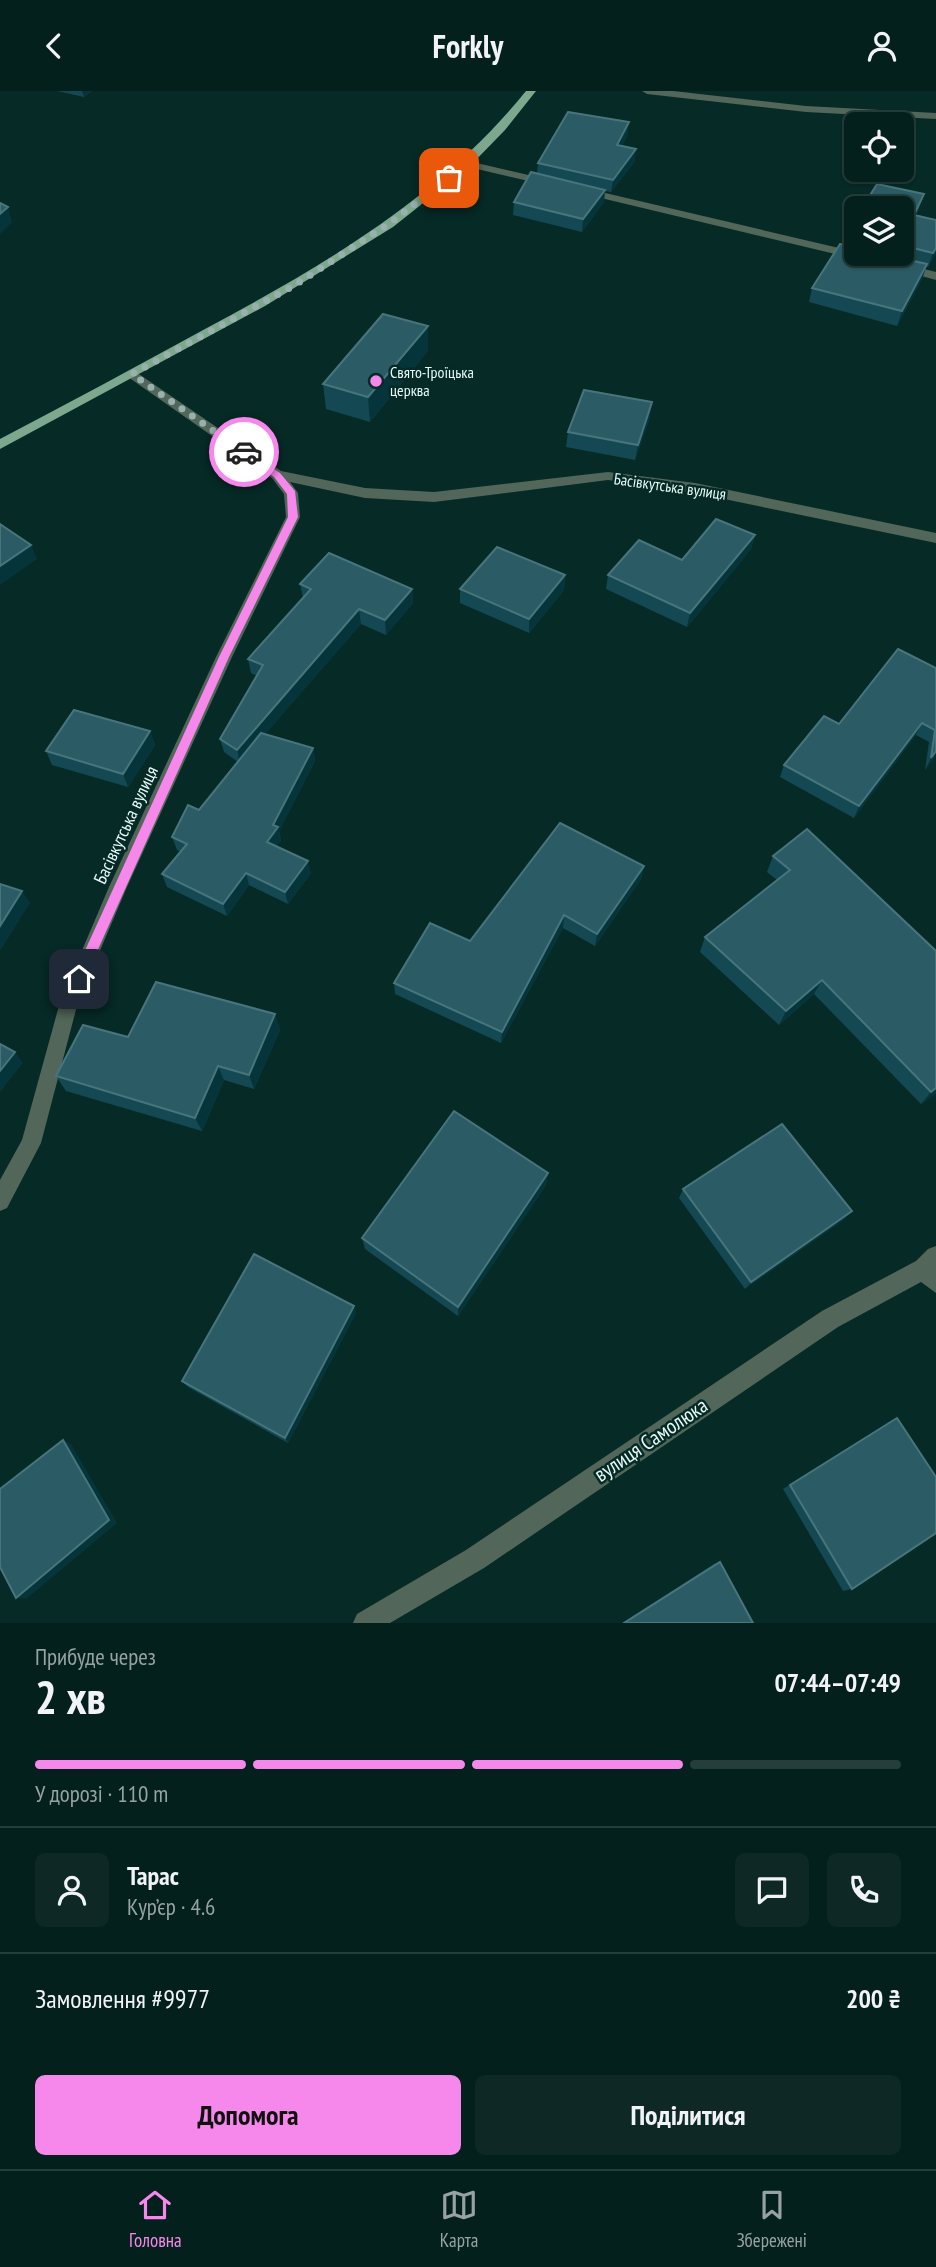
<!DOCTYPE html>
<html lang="uk">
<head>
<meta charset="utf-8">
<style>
  body { margin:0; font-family:"PT Sans Narrow",sans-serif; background:#0d2825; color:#f1f3f6; height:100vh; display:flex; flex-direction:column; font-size:26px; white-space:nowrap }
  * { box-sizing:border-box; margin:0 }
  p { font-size:23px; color:#97a3a3 }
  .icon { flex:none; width:38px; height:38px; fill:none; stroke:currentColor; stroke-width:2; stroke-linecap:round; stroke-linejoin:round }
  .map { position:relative; height:1532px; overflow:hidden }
  .details { display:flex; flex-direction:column; background:#04201c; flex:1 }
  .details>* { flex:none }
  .tools { position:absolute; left:844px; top:21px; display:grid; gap:14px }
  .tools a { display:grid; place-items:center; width:70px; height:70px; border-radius:10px; background:#04201c; box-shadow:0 2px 5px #0004,0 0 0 2px #253e3b; font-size:35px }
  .pin { position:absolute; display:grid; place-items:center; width:60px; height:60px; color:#fff; margin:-30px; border-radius:14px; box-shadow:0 4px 10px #0006 }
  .courier { position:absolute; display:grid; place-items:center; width:70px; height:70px; margin:-35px; border:5px solid #f788eb; border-radius:50%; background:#fff; color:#222; box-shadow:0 2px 9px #0007 }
  .head em { font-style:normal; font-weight:800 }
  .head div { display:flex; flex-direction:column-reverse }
  .head { display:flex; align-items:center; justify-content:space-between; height:119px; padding:0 35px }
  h1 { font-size:46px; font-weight:800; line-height:52px }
  .bar { display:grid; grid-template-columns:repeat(4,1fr); gap:10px 7px; align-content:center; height:84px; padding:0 35px }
  .bar i { height:9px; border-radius:5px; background:#253e3b }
  .bar .selected { background:#f788eb }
  .bar p { grid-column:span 4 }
  .line { display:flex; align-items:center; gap:18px; padding:0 35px; border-top:2px solid #253e3b }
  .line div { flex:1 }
  .round { display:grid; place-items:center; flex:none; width:74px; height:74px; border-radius:10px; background:#0d2825 }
  .action { display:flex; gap:14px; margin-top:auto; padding:14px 35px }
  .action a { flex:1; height:80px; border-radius:10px; background:#f788eb; color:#111; font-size:28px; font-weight:800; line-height:80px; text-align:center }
  .action a+a { background:#0d2825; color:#f1f3f6 }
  header { display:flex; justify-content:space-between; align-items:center; height:91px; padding:0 35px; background:#04201c; font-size:32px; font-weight:800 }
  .dock { display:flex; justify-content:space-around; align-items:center; height:98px; border-top:2px solid #253e3b; background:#04201c; font-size:19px; color:#97a3a3 }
  .dock a { display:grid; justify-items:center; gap:4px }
  .dock .selected { color:#f788eb }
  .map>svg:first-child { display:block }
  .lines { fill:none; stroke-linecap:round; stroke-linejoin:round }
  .minor { fill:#526659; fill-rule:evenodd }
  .primary { fill:#7ea88e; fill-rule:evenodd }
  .wall { fill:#144953 }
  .shaded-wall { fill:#05353a }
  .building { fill:#2b5c65; stroke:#48757c; stroke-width:2 }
  .route { fill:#f788eb }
  .done { stroke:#98b1ae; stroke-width:7; stroke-dasharray:0 12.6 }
  .poi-dot { fill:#f788eb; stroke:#062a26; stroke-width:2.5 }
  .labels { text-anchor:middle; stroke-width:5; stroke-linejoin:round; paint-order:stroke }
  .far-poi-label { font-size:16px; fill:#e7faf7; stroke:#062a26; text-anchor:start }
  .far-street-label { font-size:16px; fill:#e7faf7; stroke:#062a26 }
  .street-label { font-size:18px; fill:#e7faf7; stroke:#062a26 }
  .near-street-label { font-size:21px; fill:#e7faf7; stroke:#062a26 }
</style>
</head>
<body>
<header><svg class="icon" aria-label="back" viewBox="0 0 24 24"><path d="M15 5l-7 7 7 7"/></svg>Forkly<svg class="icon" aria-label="person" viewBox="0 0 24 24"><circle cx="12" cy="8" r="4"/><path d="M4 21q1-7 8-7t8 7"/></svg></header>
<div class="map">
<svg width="936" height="1532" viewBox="0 0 936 1532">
  <rect width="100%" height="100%" fill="#062a26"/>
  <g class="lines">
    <g class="minor">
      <polygon points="642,0 673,0 806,15 936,22 936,28 806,21 647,3"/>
      <polygon points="468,70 554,90 555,92 550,95 464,75 463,73"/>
      <polygon points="584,97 856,161 862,165 856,168 580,102 580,98"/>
      <polygon points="904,173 936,181 936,189 900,179 900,175"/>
      <polygon points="133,279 281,380 365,397 434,401 608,381 695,392 936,442 936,452 695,402 608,389 434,411 365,407 290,391 298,402 300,426 232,566 127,796 78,911 41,1052 7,1117 0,1120 0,1089 22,1049 60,911 109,796 216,566 286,426 284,403 272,387 128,286 128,280"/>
      <polygon points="936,1155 936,1202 921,1191 838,1236 484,1477 390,1532 353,1532 357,1523 466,1459 822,1220 916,1170 928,1158"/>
    </g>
    <path class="primary" d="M 526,0 L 536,0 L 505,39 L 471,74 L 393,136 L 265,215 L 0,358 L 0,348 C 69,312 137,275 205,238 C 324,174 440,107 526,0 Z"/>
  </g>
  <g class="wall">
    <polygon points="57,0 92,0 84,6"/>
    <polygon points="628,43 622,55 635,70 611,101 605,100 604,111 582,141 513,124 514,111 537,82 538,72"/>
    <polygon points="901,117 919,118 916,125 936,129 936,162 928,176 926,176 922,188 897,235 809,211 812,197 844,154 847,141 856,127 856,163 901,163"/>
    <polygon points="428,235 428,260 370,331 326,318 323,293"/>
    <polygon points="650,326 635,369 566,356 568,341"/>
    <polygon points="755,444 751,458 687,536 606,498 608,484 682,469"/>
    <polygon points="565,484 564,499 529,542 460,512 460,498"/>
    <polygon points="300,493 412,498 413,512 386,544 361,533 265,643 313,657 315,670 279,740 281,749 277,755 311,782 288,813 249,794 227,825 167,796 162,783 181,761 177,759 172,746 199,719 238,671 224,661 220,648 257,585 251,582 248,568 303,507"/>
    <polygon points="936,577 936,664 925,679 929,651 916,644 854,727 780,686 784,674 839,633"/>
    <polygon points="150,640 155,654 128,696 52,674 46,660"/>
    <polygon points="773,765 936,860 936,1002 921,1013 814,903 779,934 700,861 705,846 777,789 767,781"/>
    <polygon points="644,775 641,788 595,855 563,837 501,952 395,903 394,892 470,850"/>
    <polygon points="275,923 280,939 254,998 224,989 202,1040 66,1000 56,985 128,946"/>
    <polygon points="548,1082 546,1094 458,1225 365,1158 362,1147"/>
    <polygon points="683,1098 845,1128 745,1198 679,1107"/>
    <polygon points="356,1222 288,1352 188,1296 182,1290"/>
    <polygon points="897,1327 852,1498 843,1500 783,1398"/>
    <polygon points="720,1471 753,1532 622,1532 714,1473"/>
  </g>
  <g class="shaded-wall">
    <polygon points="82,0 92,0 84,6"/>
    <polygon points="629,31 628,43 616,66 617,54"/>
    <polygon points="636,58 635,70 611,101 613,89"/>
    <polygon points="605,99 604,111 582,141 583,128"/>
    <polygon points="924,103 919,118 909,139 914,124"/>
    <polygon points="8,116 12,131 0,143 0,123"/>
    <polygon points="936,157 936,162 928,176 933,162"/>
    <polygon points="927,173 922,188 897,235 902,220"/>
    <polygon points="428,235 428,260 370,331 368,306"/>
    <polygon points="652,311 650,326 635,369 638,354"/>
    <polygon points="755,444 751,458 687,536 690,522"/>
    <polygon points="31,454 37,468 0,494 0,475"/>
    <polygon points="565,484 564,499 529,542 529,528"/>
    <polygon points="412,498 413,512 386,544 385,529"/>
    <polygon points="359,518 361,533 240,673 237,659"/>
    <polygon points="922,632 916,644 854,727 859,715"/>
    <polygon points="150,640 155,654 128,696 123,683"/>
    <polygon points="313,657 315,670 279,740 281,749 271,764 267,751 273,734"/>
    <polygon points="936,660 936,664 925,679 931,667"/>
    <polygon points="308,770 311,782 288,813 285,801"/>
    <polygon points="644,775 641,788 595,855 597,843"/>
    <polygon points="246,782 249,794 227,825 223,813"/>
    <polygon points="22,800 30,812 0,860 0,835"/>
    <polygon points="564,824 563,837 501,952 502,941"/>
    <polygon points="822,889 814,903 779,934 786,920"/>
    <polygon points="275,923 280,939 254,998 249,984"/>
    <polygon points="15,961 23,972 0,1001 0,980"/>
    <polygon points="218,975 224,989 202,1040 195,1027"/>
    <polygon points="936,997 936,1002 921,1013 931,1001"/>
    <polygon points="548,1082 546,1094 458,1225 458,1216"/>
    <polygon points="852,1120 845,1128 745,1198 751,1191"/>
    <polygon points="354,1215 356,1222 288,1352 285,1347"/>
    <polygon points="63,1349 71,1353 117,1432 26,1508 16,1507"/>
  </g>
  <g class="building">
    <polygon points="568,21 629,31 617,54 636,58 613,89 538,72"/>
    <polygon points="531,81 605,99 583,128 514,111"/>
    <polygon points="877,93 924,103 914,124 936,129 936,157 933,162 901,154 901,117 862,117"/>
    <polygon points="0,112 8,116 0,123"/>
    <polygon points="856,127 856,143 847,141"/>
    <polygon points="840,153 856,156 856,163 882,163 927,173 902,220 812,197"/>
    <polygon points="383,223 428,235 368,306 323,293"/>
    <polygon points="584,299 652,311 638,354 568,341"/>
    <polygon points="716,428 755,444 690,522 608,484 639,449 682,469"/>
    <polygon points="0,433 31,454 0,475"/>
    <polygon points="497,456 565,484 529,528 460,498"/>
    <polygon points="329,462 412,498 385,529 359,518 237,659 220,648 263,574 248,568 311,498 300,493"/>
    <polygon points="898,558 936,577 936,660 931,667 935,639 922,632 859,715 784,674 824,625 839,633"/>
    <polygon points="74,619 150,640 123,683 46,660"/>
    <polygon points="261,642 313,657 273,734 278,736 267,751 308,770 285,801 246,782 223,813 162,783 187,753 172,746 188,714 199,719"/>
    <polygon points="560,732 644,775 597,843 564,824 502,941 394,892 430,832 470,850"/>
    <polygon points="807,738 936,860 936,997 931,1001 822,889 786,920 705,846 790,779 773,765"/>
    <polygon points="0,793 22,800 0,835"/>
    <polygon points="156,891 275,923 249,984 218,975 195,1027 56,985 83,934 128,946"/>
    <polygon points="0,953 15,961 0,980"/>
    <polygon points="454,1020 548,1082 458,1216 362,1147"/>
    <polygon points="782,1033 852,1120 751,1191 683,1098"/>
    <polygon points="254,1163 354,1215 285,1347 182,1290"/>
    <polygon points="897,1327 936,1386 936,1442 852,1498 790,1394"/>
    <polygon points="63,1349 109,1429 16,1507 0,1476 0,1398"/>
    <polygon points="720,1471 753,1532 624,1532"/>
  </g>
  <polygon class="route" points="244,358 280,382 295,400 298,426 229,566 83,892 79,893 72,888 219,566 288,426 287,403 274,386 241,363 240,361"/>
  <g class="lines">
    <polyline class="done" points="244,361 132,283 295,194 390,132 449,87"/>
  </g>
  <circle class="poi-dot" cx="376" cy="290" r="7"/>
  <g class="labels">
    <g class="far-poi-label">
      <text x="390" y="287">Свято-Троїцька<tspan x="390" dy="18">церква</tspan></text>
    </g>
    <g class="far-street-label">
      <text transform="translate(670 395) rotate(8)" y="6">Басівкутська вулиця</text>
    </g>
    <g class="street-label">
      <text transform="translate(126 734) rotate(-65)" y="6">Басівкутська вулиця</text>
    </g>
    <g class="near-street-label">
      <text transform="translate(651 1349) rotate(-34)" y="7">вулиця Самолюка</text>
    </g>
  </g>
</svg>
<div class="tools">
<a><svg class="icon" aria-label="locate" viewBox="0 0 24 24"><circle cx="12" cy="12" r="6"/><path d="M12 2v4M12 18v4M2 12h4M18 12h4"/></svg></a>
<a><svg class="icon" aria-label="layers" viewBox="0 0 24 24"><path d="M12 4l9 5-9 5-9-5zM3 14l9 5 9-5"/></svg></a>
</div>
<div class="pin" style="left:449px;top:87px;background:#ea580c"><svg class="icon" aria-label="bag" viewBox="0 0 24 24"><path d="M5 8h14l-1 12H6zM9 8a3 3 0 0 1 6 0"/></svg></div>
<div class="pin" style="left:79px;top:888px;background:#1f2937"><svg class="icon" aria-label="home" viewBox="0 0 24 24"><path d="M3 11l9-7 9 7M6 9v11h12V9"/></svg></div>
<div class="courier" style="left:244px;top:361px"><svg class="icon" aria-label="car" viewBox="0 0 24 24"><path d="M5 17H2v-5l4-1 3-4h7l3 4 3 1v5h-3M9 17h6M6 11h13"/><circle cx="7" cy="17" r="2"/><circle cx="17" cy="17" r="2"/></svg></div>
</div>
<section class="details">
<div class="head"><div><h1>2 хв</h1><p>Прибуде через</p></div><em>07:44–07:49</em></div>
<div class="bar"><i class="selected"></i><i class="selected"></i><i class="selected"></i><i></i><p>У дорозі · 110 m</p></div>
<div class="line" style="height:126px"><a class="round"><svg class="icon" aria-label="person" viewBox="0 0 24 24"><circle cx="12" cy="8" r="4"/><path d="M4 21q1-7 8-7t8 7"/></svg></a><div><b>Тарас</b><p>Кур’єр · 4.6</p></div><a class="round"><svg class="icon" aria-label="chat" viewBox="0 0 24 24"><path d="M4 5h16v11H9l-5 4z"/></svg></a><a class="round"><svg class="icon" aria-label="phone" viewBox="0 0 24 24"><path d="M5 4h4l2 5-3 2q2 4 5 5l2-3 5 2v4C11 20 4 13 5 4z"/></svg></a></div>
<div class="line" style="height:91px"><div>Замовлення #9977</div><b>200 ₴</b></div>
<div class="action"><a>Допомога</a><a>Поділитися</a></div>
</section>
<nav class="dock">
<a class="selected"><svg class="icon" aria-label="home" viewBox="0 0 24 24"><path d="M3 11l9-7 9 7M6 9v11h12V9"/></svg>Головна</a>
<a><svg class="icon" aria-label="map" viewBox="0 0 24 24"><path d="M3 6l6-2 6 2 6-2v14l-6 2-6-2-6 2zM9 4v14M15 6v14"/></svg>Карта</a>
<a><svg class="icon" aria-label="saved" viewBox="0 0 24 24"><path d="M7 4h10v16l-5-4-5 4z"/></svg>Збережені</a>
</nav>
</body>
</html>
